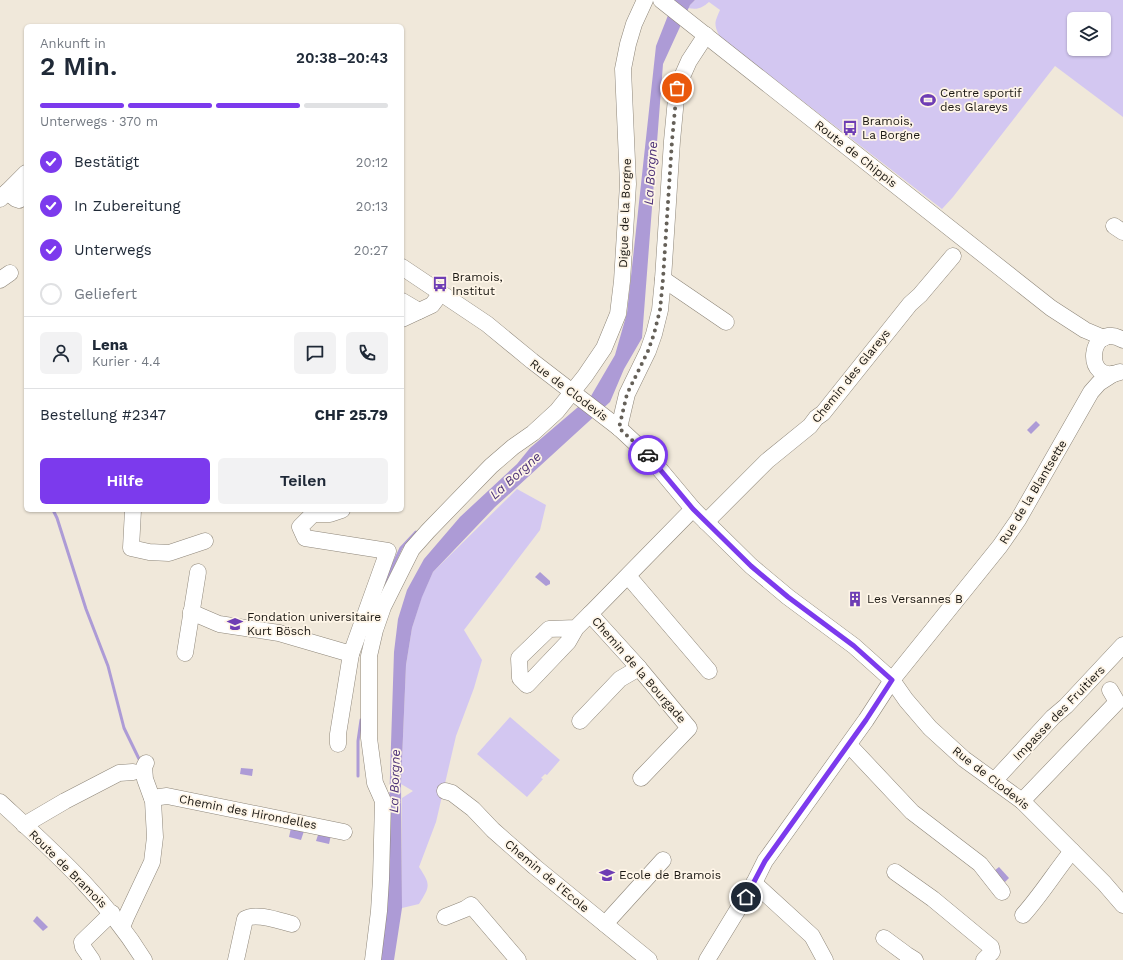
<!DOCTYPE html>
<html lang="de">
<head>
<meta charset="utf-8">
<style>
  body { margin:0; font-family:"Work Sans",sans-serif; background:#f2f2f3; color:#1f2937; height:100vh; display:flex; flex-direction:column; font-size:15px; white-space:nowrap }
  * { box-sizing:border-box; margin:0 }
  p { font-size:13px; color:#747a83 }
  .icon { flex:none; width:22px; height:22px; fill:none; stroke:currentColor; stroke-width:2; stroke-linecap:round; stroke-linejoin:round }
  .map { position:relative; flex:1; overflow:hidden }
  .drawer { position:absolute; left:24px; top:24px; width:380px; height:488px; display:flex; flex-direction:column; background:#fff; border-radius:6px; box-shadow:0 1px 3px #0004 }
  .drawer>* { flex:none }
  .buttons { position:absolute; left:1067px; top:12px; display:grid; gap:8px }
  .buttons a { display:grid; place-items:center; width:44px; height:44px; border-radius:6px; background:#fff; box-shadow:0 1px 3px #0004; font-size:20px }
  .pin { position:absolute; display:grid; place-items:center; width:34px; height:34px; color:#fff; margin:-17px; border:2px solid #fff; border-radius:50%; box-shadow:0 1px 4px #0007 }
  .courier { position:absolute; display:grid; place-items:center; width:40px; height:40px; margin:-20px; border:3px solid #7c3aed; border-radius:50%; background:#fff; color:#222; box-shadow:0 1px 5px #0007 }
  .headline em { font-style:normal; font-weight:600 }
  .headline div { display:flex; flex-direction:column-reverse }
  .headline { display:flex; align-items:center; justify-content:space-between; height:68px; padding:0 16px }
  h1 { font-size:26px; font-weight:600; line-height:30px }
  .bar { display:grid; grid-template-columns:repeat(4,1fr); gap:6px 4px; align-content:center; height:48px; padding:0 16px }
  .bar i { height:5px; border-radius:3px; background:#e0e1e3 }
  .bar .active { background:#7c3aed }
  .bar p { grid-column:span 4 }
  .line { display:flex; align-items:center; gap:10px; padding:0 16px; border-top:1px solid #e0e1e3 }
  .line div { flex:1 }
  .round { display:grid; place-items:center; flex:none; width:42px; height:42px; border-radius:6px; background:#f2f2f3 }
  ol { padding:0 16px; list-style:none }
  li { display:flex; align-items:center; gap:12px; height:44px }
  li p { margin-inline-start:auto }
  li .icon { padding:4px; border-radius:50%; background:#7c3aed; color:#fff; stroke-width:4 }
  li:last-child { color:#747a83 }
  li i { width:22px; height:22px; border:2px solid #e0e1e3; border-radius:50% }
  .primary-button { display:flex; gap:8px; margin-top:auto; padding:8px 16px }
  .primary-button a { flex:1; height:46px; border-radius:6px; background:#7c3aed; color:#fff; font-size:16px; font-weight:600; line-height:46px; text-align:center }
  .primary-button a+a { background:#f2f2f3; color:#1f2937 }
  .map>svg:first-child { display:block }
  .green { fill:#d3c7f1; fill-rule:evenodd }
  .water { fill:#ad9bd6 }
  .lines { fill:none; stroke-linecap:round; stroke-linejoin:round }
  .stream { stroke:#ad9bd6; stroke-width:3 }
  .minor-casing { stroke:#8e8679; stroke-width:17 }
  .minor { stroke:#fff; stroke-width:16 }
  .done { stroke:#656058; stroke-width:4; stroke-dasharray:0 7.2 }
  .route { stroke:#7c3aed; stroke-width:5 }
  .labels { text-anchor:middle; stroke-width:3.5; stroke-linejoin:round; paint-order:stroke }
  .poi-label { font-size:12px; fill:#1a1712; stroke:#fef5e7; text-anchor:start }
  .street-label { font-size:12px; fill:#1a1712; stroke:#fef5e7 }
  .water-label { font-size:13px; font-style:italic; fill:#4d3279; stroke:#fef5e7 }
</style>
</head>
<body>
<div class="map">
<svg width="1123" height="960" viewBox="0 0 1123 960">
  <rect width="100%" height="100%" fill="#f0e8da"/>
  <g class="green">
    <path d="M 695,0 L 1123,0 L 1123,117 L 1055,66 L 953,197 L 942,209 L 720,37 C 713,24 715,22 720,10 L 709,2 C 702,8 698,10 688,8 L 690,5 ZM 1074,19 L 1104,19 L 1104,49 L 1074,49 Z"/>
    <path d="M 517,489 L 546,505 L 540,530 L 464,630 L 482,660 L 474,688 L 456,736 L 436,822 L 419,867 C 431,885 430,886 419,904 L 402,908 L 402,798 L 413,791 L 401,784 L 406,665 L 412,628 L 422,596 L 433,572 Z"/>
    <polygon points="510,717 560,760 547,775 545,774 541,778 543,779 527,797 477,754"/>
  </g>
  <g class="water">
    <polygon points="674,0 695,0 690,5 663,64 642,338 624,369 610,402 495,507 433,572 422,597 412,628 406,665 401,784 402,908 394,960 379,960 385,930 394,652 398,619 407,590 424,559 460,517 517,464 530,448 591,396 615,355 627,313 656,46"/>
    <polygon points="1036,421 1040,425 1031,434 1027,430"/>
    <polygon points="540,572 550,581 550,584 546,586 535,577"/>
    <polygon points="241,768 253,769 252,776 240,774"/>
    <polygon points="291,828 304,831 301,840 289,837"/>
    <polygon points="319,832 331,835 329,844 316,841"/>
    <polygon points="999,867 1009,878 1005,882 994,871"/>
    <polygon points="37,916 48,927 43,931 33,921"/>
  </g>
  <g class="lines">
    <g class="stream">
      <polyline points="53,510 57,518 86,609 108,666 124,728 140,761"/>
      <polyline points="385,582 401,548 416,532"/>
      <polyline points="358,776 358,741 361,720"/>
    </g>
    <defs>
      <g id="minor">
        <polyline points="661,0 1051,308 1085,330 1104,338"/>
        <polyline points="7,192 16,199 19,200 26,191"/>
        <polyline points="0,199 26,173"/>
        <polyline points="1114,226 1123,232"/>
        <polyline points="402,267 487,324 532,361 619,428 647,454 693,509 751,566 788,597 854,646 892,680 906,700 930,728 964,759 1022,801 1104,883 1123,905"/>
        <polyline points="663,279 726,322"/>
        <polyline points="0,280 10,273"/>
        <polyline points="402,301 419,311"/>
        <polyline points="402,319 432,305 441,293"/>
        <path d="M 1120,372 C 1082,387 1088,319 1123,340"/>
        <polyline points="619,428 627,394 648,351 654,334 660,310 663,279 672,141 677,88 689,61 706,35"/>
        <polyline points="133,510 131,548 149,552 169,553 205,541"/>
        <polyline points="706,522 767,461 810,426 816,418 823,413 910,304 920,295 953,256"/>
        <polyline points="628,576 709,671"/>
        <polyline points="191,612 219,624 279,633 351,654 388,551 305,538 300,527 313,514 330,514 342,510"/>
        <polyline points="576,628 568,642 527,685 520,678 519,658 549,629 576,628 590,614"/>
        <polyline points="185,653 198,572"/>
        <polyline points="580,721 620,679 639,668"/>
        <polyline points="338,744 338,734 351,654"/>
        <polyline points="849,745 912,812 980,864 1002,892"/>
        <polyline points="641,778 689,728 639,668 590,614 693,509"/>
        <polyline points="994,781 1053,717 1066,706 1123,645"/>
        <polyline points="445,791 452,793 473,809 493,830 535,867 649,960"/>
        <polyline points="152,798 167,796 344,832"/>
        <polyline points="1022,801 1117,702 1110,690"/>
        <path d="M 0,802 C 54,852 105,897 144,960"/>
        <polyline points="24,825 65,801 119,773 133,772"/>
        <polyline points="895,872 933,899 991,947 992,952 984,960"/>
        <polyline points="754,883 812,936 825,960"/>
        <path d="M 1023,915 C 1041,895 1055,872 1072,851"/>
        <polyline points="445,917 465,909 471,905 518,960"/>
        <polyline points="605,924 663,860"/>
        <polyline points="122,927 127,915 152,862 155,837 153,801 145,779 144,767 146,763"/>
        <polyline points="884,938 907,955 915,960"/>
        <polyline points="92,960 83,947 82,942 112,913"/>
        <path d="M 236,960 L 245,919 C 256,912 280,921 292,924"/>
        <polyline points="373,960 379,911 381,879 383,801 375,783 369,738 369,656 375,630 383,607 412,549 428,531 491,466 513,447 533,433 557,411 585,376 604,348 618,314 622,281 628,184 623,69 628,44 634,24 645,0"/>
        <polyline points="707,960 754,883 765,861 866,720 892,680 1000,546 1018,520 1091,392 1099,383 1113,374"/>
      </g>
    </defs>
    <use href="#minor" class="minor-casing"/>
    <use href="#minor" class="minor"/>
  </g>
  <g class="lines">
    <polyline class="done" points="648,455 619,428 627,394 648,351 654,334 660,310 663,279 672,141 677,88"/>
    <polyline class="route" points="648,455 693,509 751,566 788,597 854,646 892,680 866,720 765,861 746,897"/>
  </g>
  <defs>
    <symbol id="stadium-bare" viewBox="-9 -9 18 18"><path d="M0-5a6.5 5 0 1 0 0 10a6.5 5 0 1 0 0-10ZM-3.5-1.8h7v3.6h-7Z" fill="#6e3db4" stroke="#fef5e7" stroke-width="2.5" paint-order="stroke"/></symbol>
    <symbol id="bus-bare" viewBox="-9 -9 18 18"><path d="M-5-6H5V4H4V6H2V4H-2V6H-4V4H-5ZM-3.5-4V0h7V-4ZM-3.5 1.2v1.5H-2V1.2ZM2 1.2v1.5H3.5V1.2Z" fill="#6e3db4" stroke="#fef5e7" stroke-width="2.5" paint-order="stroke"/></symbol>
    <symbol id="building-bare" viewBox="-9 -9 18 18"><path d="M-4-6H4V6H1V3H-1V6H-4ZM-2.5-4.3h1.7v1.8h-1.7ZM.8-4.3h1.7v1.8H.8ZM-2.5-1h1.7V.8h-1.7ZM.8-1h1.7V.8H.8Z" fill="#6e3db4" stroke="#fef5e7" stroke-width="2.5" paint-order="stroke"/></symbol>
    <symbol id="university-bare" viewBox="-9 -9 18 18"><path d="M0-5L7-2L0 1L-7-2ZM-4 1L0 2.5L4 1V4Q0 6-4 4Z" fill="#6e3db4" stroke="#fef5e7" stroke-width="2.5" paint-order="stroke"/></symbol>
    <symbol id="school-bare" viewBox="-9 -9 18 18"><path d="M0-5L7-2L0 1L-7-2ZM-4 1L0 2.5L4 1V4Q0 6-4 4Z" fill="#6e3db4" stroke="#fef5e7" stroke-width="2.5" paint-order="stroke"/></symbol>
  </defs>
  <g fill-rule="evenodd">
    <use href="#stadium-bare" x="917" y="89" width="22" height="22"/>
    <use href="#bus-bare" x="839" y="117" width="22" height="22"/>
    <use href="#bus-bare" x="429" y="273" width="22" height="22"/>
    <use href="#building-bare" x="844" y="588" width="22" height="22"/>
    <use href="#university-bare" x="224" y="613" width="22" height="22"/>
    <use href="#school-bare" x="596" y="864" width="22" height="22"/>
  </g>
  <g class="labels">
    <g class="poi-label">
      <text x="940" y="97">Centre sportif<tspan x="940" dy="14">des Glareys</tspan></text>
      <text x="862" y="125">Bramois,<tspan x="862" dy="14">La Borgne</tspan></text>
      <text x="452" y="281">Bramois,<tspan x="452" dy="14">Institut</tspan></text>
      <text x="867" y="603">Les Versannes B</text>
      <text x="247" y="621">Fondation universitaire<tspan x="247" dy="14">Kurt Bösch</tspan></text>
      <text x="619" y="879">Ecole de Bramois</text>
    </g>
    <g class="street-label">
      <text transform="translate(856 154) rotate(38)" y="4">Route de Chippis</text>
      <text transform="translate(625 213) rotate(-88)" y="4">Digue de la Borgne</text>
      <text transform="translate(851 376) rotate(-51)" y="4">Chemin des Glareys</text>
      <text transform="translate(569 390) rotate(37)" y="4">Rue de Clodevis</text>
      <text transform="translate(1033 492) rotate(-59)" y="4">Rue de la Blantsette</text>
      <text transform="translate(639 670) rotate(49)" y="4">Chemin de la Bourgade</text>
      <text transform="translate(1059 713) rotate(-46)" y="4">Impasse des Fruitiers</text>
      <text transform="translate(991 778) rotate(38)" y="4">Rue de Clodevis</text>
      <text transform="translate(248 812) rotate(11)" y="4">Chemin des Hirondelles</text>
      <text transform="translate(68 869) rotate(45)" y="4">Route de Bramois</text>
      <text transform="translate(547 876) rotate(40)" y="4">Chemin de l'Ecole</text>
    </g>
    <g class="water-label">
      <text transform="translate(650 173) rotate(-86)" y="5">La Borgne</text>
      <text transform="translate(515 475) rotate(-42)" y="5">La Borgne</text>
      <text transform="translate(394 781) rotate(-88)" y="5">La Borgne</text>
    </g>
  </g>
</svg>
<div class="buttons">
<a><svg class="icon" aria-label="layers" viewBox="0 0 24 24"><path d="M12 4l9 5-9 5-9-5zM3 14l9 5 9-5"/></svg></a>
</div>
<div class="pin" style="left:677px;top:88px;background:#ea580c"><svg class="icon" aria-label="bag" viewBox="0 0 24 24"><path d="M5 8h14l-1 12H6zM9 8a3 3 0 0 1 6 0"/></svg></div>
<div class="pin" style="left:746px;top:897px;background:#1f2937"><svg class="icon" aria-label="home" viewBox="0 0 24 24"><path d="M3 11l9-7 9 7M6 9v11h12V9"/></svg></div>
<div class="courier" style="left:648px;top:455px"><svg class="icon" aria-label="car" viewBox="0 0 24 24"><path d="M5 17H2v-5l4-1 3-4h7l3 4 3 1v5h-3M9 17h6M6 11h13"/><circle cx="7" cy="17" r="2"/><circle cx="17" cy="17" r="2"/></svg></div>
<section class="drawer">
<div class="headline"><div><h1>2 Min.</h1><p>Ankunft in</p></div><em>20:38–20:43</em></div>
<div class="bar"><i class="active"></i><i class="active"></i><i class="active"></i><i></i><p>Unterwegs · 370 m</p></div>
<ol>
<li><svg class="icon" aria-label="check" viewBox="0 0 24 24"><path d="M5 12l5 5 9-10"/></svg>Bestätigt<p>20:12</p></li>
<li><svg class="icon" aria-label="check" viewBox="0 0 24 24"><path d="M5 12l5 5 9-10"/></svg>In Zubereitung<p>20:13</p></li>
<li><svg class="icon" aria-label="check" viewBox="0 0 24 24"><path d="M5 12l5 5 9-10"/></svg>Unterwegs<p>20:27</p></li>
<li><i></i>Geliefert</li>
</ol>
<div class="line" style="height:72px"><a class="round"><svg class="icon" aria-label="person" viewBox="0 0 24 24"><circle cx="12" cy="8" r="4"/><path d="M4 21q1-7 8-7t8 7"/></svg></a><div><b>Lena</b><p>Kurier · 4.4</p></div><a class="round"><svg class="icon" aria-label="chat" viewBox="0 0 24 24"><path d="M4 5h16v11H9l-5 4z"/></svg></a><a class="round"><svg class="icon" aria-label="phone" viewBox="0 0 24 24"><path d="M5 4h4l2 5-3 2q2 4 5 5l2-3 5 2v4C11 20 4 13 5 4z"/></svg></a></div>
<div class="line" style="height:52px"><div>Bestellung #2347</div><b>CHF 25.79</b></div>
<div class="primary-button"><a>Hilfe</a><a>Teilen</a></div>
</section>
</div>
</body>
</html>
